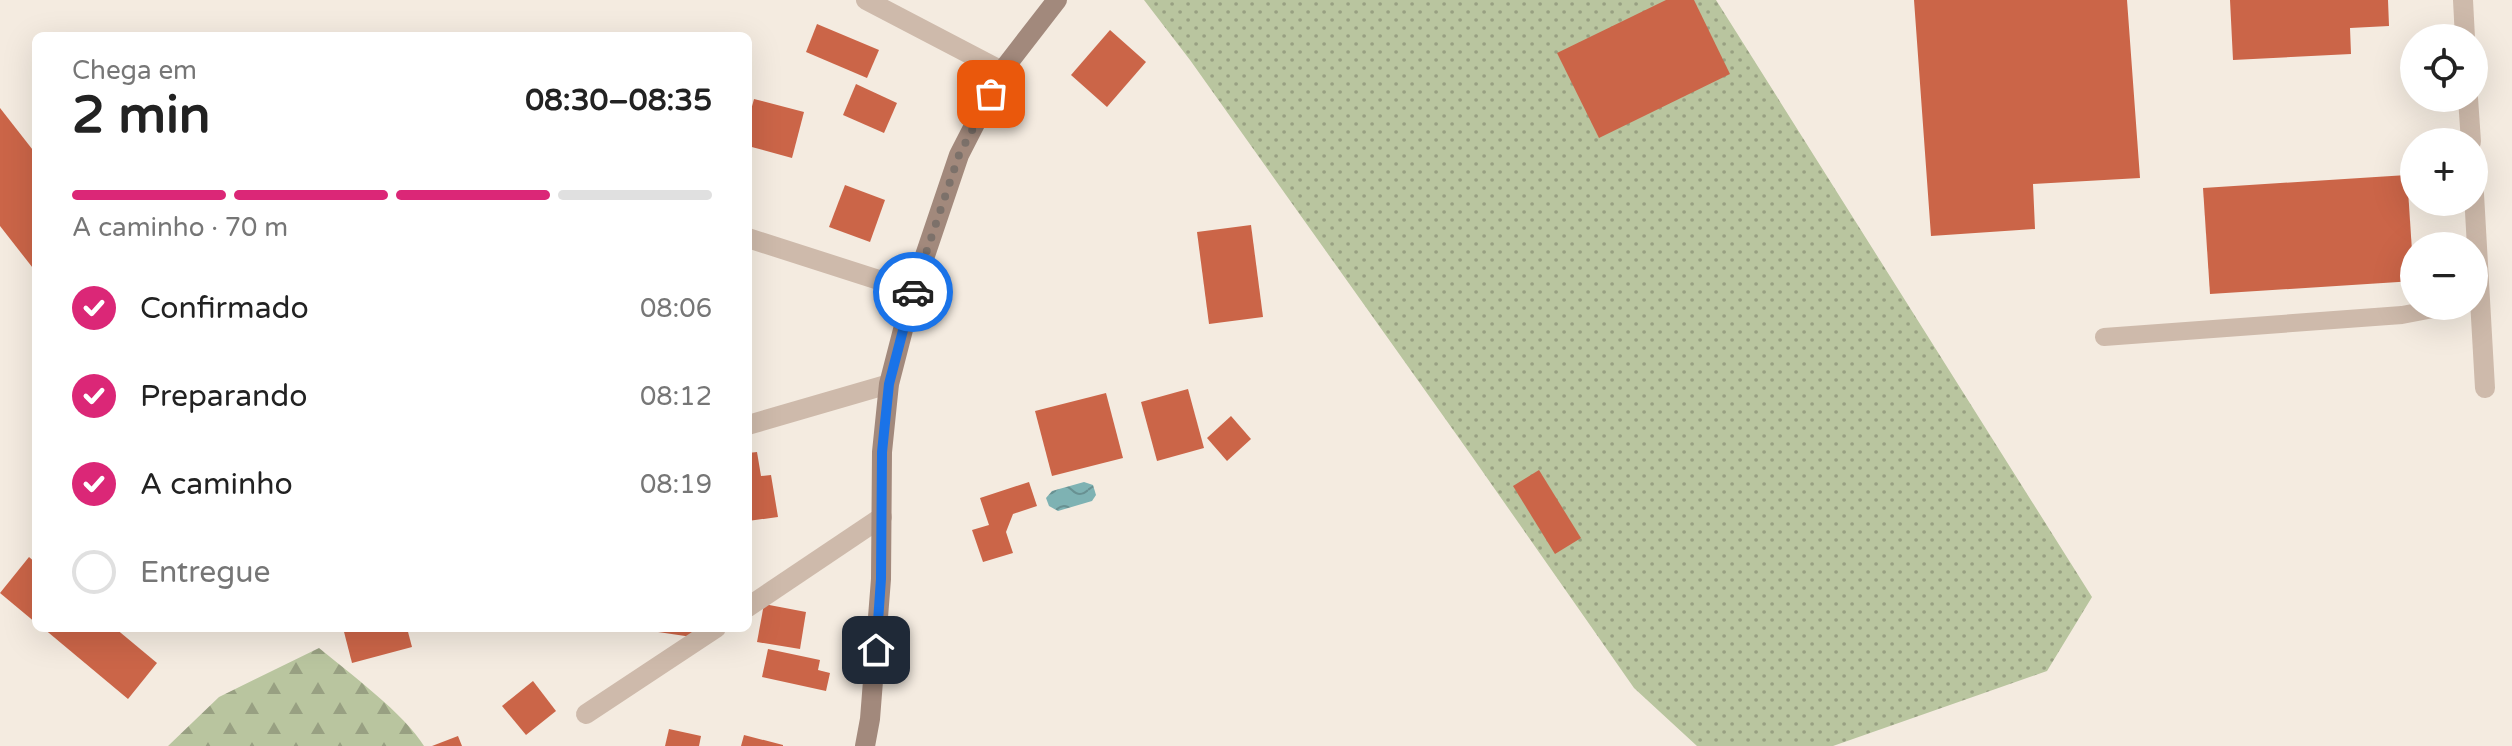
<!DOCTYPE html>
<html lang="pt">
<head>
<meta charset="utf-8">
<style>
  body { margin:0; font-family:"Varela Round",sans-serif; background:#f6f6f6; color:#222; height:100vh; display:flex; flex-direction:column; font-size:30px; white-space:nowrap }
  * { box-sizing:border-box; margin:0 }
  p { font-size:26px; color:#767676 }
  .icon { flex:none; width:44px; height:44px; fill:none; stroke:currentColor; stroke-width:2; stroke-linecap:round; stroke-linejoin:round }
  .map { position:relative; flex:1; overflow:hidden }
  .drawer { position:absolute; left:32px; top:32px; width:720px; height:600px; display:flex; flex-direction:column; background:#fff; border-radius:12px; box-shadow:0 8px 32px #0002 }
  .drawer>* { flex:none }
  .fabs { position:absolute; left:2400px; top:24px; display:grid; gap:16px }
  .fabs a { display:grid; place-items:center; width:88px; height:88px; border-radius:50%; background:#fff; box-shadow:0 8px 32px #0002; font-size:40px }
  .pin { position:absolute; display:grid; place-items:center; width:68px; height:68px; color:#fff; margin:-34px; border-radius:16px; box-shadow:0 4px 12px #0006 }
  .courier { position:absolute; display:grid; place-items:center; width:80px; height:80px; margin:-40px; border:6px solid #1a73e8; border-radius:50%; background:#fff; color:#222; box-shadow:0 2px 10px #0007 }
  .headline em { font-style:normal; font-weight:800 }
  .headline div { display:flex; flex-direction:column-reverse }
  .headline { display:flex; align-items:center; justify-content:space-between; height:136px; padding:0 40px }
  h1 { font-size:52px; font-weight:800; line-height:60px }
  .bar { display:grid; grid-template-columns:repeat(4,1fr); gap:12px 8px; align-content:center; height:96px; padding:0 40px }
  .bar i { height:10px; border-radius:6px; background:#e0e0e0 }
  .bar .on { background:#db2777 }
  .bar p { grid-column:span 4 }
  ol { padding:0 40px; list-style:none }
  li { display:flex; align-items:center; gap:24px; height:88px }
  li p { margin-inline-start:auto }
  li .icon { padding:8px; border-radius:50%; background:#db2777; color:#fff; stroke-width:4 }
  li:last-child { color:#767676 }
  li i { width:44px; height:44px; border:4px solid #e0e0e0; border-radius:50% }
  .map>svg:first-child { display:block }
  .forest { fill:url(#forest-firs) }
  .park { fill:url(#park-dots) }
  .water { fill:url(#water-waves) }
  .building { fill:#cb6548 }
  .lines { fill:none; stroke-linecap:round; stroke-linejoin:round }
  .lane { stroke:#cebaab; stroke-width:18 }
  .street { stroke:#cebaab; stroke-width:20 }
  .secondary { stroke:#a2897c; stroke-width:20 }
  .done { stroke:#7c716a; stroke-width:8; stroke-dasharray:0 14.4 }
  .route { stroke:#1a73e8; stroke-width:10 }
</style>
</head>
<body>
<div class="map">
<svg width="2512" height="746" viewBox="0 0 2512 746">
  <defs>
    <pattern id="forest-firs" width="22" height="20" patternUnits="userSpaceOnUse" patternTransform="scale(2)"><rect width="22" height="20" fill="#b9c59f"/><path d="M5 1l3.5 6h-7zM16 11l3.5 6h-7z" fill="#98a082"/></pattern>
    <pattern id="park-dots" width="8" height="8" patternUnits="userSpaceOnUse" patternTransform="scale(2)"><rect width="8" height="8" fill="#b9c59f"/><path d="M2 2h.1M6 6h.1" fill="none" stroke="#98a082" stroke-width="1.8" stroke-linecap="round"/></pattern>
    <pattern id="water-waves" width="16" height="10" patternUnits="userSpaceOnUse" patternTransform="scale(2)"><rect width="16" height="10" fill="#7eb2b3"/><path d="M0 5q4-4 8 0t8 0" fill="none" stroke="#689192"/></pattern>
  </defs>
  <rect width="100%" height="100%" fill="#f4ebe0"/>
  <path class="forest" d="M 319,648 C 349,673 405,714 424,746 L 168,746 L 219,697 Z"/>
  <polygon class="park" points="1144,0 1716,0 2092,597 2047,671 1833,746 1697,746 1634,688 1471,455 1190,60"/>
  <polygon class="water" points="1084,482 1093,485 1096,495 1092,501 1058,511 1049,506 1046,498 1052,491"/>
  <g class="building">
    <polygon points="1666,0 1694,0 1730,74 1599,138 1557,53"/>
    <polygon points="1914,0 2127,0 2140,178 2033,184 2035,229 1931,236"/>
    <polygon points="2230,0 2388,0 2389,26 2350,28 2351,54 2233,60"/>
    <polygon points="817,24 879,50 867,78 806,52"/>
    <polygon points="1110,30 1146,62 1107,107 1071,75"/>
    <polygon points="856,84 897,103 884,133 843,115"/>
    <polygon points="754,99 804,112 792,158 748,146 748,121"/>
    <polygon points="0,108 36,154 36,272 0,226"/>
    <polygon points="2407,175 2414,281 2210,294 2203,188"/>
    <polygon points="845,185 885,200 870,242 829,227"/>
    <polygon points="1251,225 1263,317 1209,324 1197,232"/>
    <polygon points="1188,389 1204,448 1157,461 1141,402"/>
    <polygon points="1106,393 1123,458 1052,476 1035,411"/>
    <polygon points="1231,416 1251,439 1227,461 1207,438"/>
    <polygon points="757,452 761,476 771,475 778,517 748,521 748,453"/>
    <polygon points="1539,470 1581,538 1555,554 1513,486"/>
    <polygon points="1029,482 1037,506 1013,514 1006,532 1013,553 983,562 972,530 989,525 980,498"/>
    <polygon points="29,557 36,563 36,623 0,593"/>
    <polygon points="764,604 806,612 800,649 757,642"/>
    <polygon points="43,628 115,628 157,663 128,699"/>
    <polygon points="343,628 407,628 412,647 352,663"/>
    <polygon points="659,628 692,628 692,637 658,632"/>
    <polygon points="768,649 820,660 818,670 830,673 826,691 762,677"/>
    <polygon points="533,681 556,711 526,735 502,706"/>
    <polygon points="669,729 701,736 699,746 665,746"/>
    <polygon points="744,735 783,745 783,746 741,746"/>
    <polygon points="458,736 462,746 432,746"/>
  </g>
  <g class="lines">
    <polyline class="lane" points="2104,337 2402,315 2449,306"/>
    <g class="street">
      <polyline points="866,0 1002,71"/>
      <polyline points="2463,0 2465,38"/>
      <polyline points="2468,98 2471,142"/>
      <polyline points="2474,194 2485,388"/>
      <polyline points="748,238 913,291"/>
      <polyline points="748,425 889,384"/>
      <polyline points="748,607 882,517"/>
      <polyline points="586,714 716,628"/>
    </g>
    <polyline class="secondary" points="865,746 870,719 881,579 882,452 889,384 913,291 959,155 1002,71 1057,0"/>
  </g>
  <g class="lines">
    <polyline class="done" points="913,292 959,155 991,94"/>
    <polyline class="route" points="876,650 881,579 882,452 889,384 913,292"/>
  </g>
</svg>
<div class="fabs">
<a><svg class="icon" aria-label="locate" viewBox="0 0 24 24"><circle cx="12" cy="12" r="6"/><path d="M12 2v4M12 18v4M2 12h4M18 12h4"/></svg></a>
<a>+</a>
<a>−</a>
</div>
<div class="pin" style="left:991px;top:94px;background:#ea580c"><svg class="icon" aria-label="bag" viewBox="0 0 24 24"><path d="M5 8h14l-1 12H6zM9 8a3 3 0 0 1 6 0"/></svg></div>
<div class="pin" style="left:876px;top:650px;background:#1f2937"><svg class="icon" aria-label="home" viewBox="0 0 24 24"><path d="M3 11l9-7 9 7M6 9v11h12V9"/></svg></div>
<div class="courier" style="left:913px;top:292px"><svg class="icon" aria-label="car" viewBox="0 0 24 24"><path d="M5 17H2v-5l4-1 3-4h7l3 4 3 1v5h-3M9 17h6M6 11h13"/><circle cx="7" cy="17" r="2"/><circle cx="17" cy="17" r="2"/></svg></div>
<section class="drawer">
<div class="headline"><div><h1>2 min</h1><p>Chega em</p></div><em>08:30–08:35</em></div>
<div class="bar"><i class="on"></i><i class="on"></i><i class="on"></i><i></i><p>A caminho · 70 m</p></div>
<ol>
<li><svg class="icon" aria-label="check" viewBox="0 0 24 24"><path d="M5 12l5 5 9-10"/></svg>Confirmado<p>08:06</p></li>
<li><svg class="icon" aria-label="check" viewBox="0 0 24 24"><path d="M5 12l5 5 9-10"/></svg>Preparando<p>08:12</p></li>
<li><svg class="icon" aria-label="check" viewBox="0 0 24 24"><path d="M5 12l5 5 9-10"/></svg>A caminho<p>08:19</p></li>
<li><i></i>Entregue</li>
</ol>
</section>
</div>
</body>
</html>
